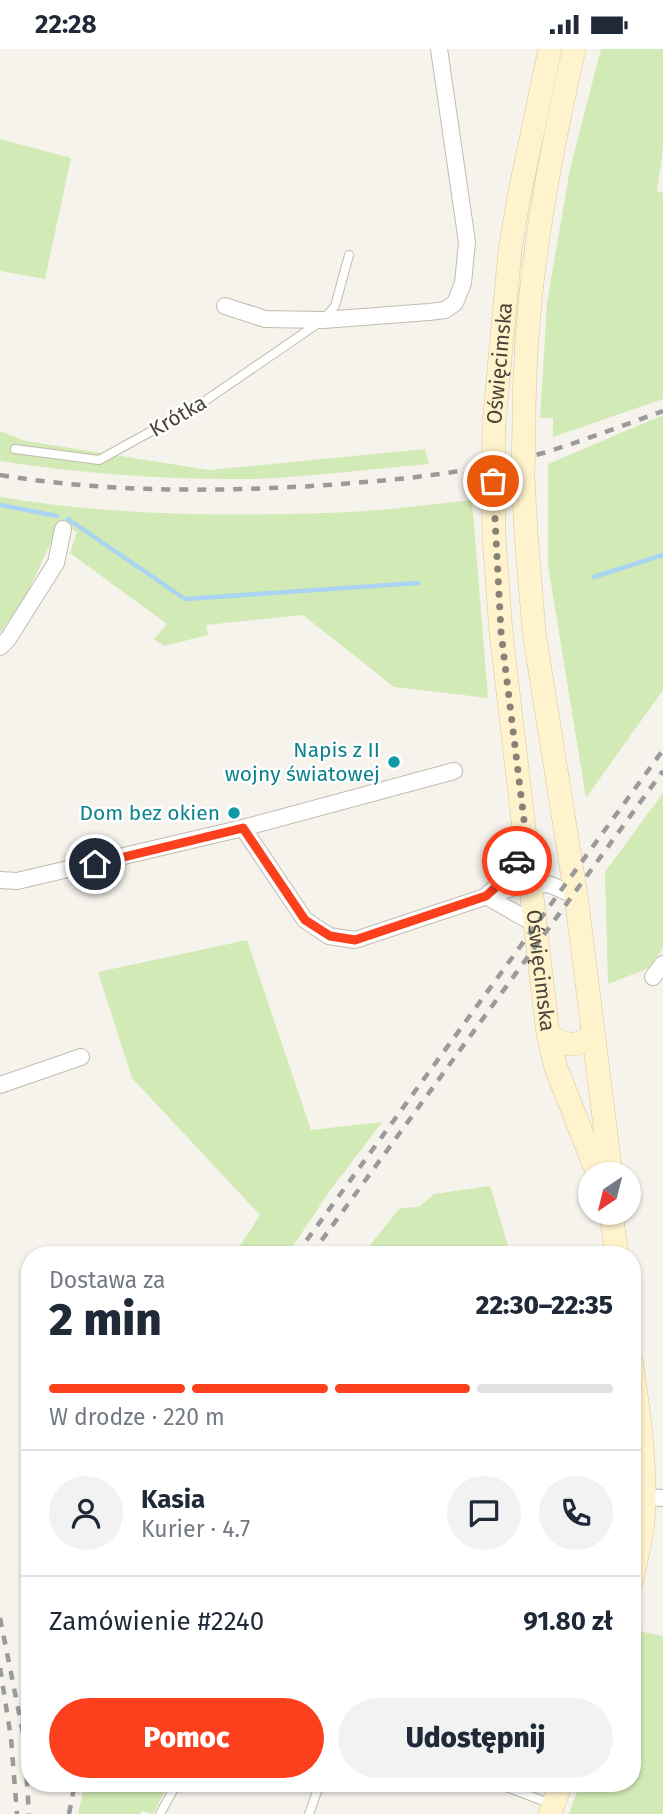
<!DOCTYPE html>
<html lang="pl">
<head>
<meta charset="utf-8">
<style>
  body { margin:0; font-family:"Fira Sans",sans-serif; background:#f2f2f3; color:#1f2937; height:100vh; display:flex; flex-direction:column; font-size:26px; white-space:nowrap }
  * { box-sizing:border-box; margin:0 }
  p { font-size:23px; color:#747a83 }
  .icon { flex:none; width:38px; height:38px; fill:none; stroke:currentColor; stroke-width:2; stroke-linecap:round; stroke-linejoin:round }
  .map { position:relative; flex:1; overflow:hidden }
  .panel { position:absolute; left:21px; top:1197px; width:620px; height:546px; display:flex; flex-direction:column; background:#fff; border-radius:28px; box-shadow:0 2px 5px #0004 }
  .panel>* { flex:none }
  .needle { width:46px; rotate:215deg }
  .tools { position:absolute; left:578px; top:1113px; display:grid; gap:14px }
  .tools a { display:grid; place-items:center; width:63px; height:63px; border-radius:50%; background:#fff; box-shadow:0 2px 5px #0004; font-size:35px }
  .pin { position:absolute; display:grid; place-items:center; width:60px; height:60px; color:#fff; margin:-30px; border:4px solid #fff; border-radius:50%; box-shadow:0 2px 7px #0007 }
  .courier { position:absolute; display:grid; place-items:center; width:70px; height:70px; margin:-35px; border:5px solid #fc3f1d; border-radius:50%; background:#fff; color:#222; box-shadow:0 2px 9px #0007 }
  .overview em { font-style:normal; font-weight:800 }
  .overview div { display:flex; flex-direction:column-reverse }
  .overview { display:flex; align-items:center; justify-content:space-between; height:119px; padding:0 28px }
  h1 { font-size:46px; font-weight:800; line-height:52px }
  .bar { display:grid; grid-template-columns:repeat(4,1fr); gap:10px 7px; align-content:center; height:84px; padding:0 28px }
  .bar i { height:9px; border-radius:5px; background:#e0e1e3 }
  .bar .active { background:#fc3f1d }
  .bar p { grid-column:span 4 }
  .line { display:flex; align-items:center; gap:18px; padding:0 28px; border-top:2px solid #e0e1e3 }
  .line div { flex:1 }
  .round { display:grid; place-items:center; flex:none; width:74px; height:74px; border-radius:37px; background:#f2f2f3 }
  .action { display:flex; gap:14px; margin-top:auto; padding:14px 28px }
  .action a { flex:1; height:80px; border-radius:42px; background:#fc3f1d; color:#fff; font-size:28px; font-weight:800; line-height:80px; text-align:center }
  .action a+a { background:#f2f2f3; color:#1f2937 }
  .status { display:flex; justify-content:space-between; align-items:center; height:49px; padding:0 35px; background:#fff; direction:ltr }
  .status svg { height:19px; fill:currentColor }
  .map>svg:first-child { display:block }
  .green { fill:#d2eab5 }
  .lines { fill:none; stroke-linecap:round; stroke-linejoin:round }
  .stream { stroke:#a9d4f2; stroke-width:4.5 }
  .lane-casing { stroke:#c2bbae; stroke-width:10 }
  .street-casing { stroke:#c2bbae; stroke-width:18 }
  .secondary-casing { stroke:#d6c79b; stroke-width:24 }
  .lane { stroke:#fff; stroke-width:8 }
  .street { stroke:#fff; stroke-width:16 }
  .secondary { stroke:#fff3cd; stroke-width:23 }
  .rail { stroke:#9a9a9a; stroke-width:4.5; stroke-dasharray:9 9; stroke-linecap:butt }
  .secondary-bridge-casing { stroke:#d6c79b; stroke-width:24; stroke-linecap:butt }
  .secondary-bridge { stroke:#fff3cd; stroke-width:23 }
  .done { stroke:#878178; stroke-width:7; stroke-dasharray:0 12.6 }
  .route { stroke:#fc3f1d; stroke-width:9 }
  .culture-dot { fill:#0f9aa8; stroke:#fff; stroke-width:2.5 }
  .labels { text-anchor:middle; stroke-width:5; stroke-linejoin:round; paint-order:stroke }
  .street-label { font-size:21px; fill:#4b4439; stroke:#fff }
  .culture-label { font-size:21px; fill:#0d838f; stroke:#fff; text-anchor:end }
</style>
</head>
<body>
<div class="status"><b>22:28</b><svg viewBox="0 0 49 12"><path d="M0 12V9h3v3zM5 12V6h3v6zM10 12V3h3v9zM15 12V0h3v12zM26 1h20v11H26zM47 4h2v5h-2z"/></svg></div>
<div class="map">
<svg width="663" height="1765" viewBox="0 0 663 1765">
  <rect width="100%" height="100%" fill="#f6f3ec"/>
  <g class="green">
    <polygon points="601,0 663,0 663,100 657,142 663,144 663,350 553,388 553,369 540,369 547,254 570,120"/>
    <polygon points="0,90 71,109 45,230 0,222"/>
    <polygon points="663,366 663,641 586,749 548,516 548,415"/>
    <path d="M 0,382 L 26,392 L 209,421 L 425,400 L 429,415 C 370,420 310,428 252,430 C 167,431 84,425 0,412 Z"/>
    <path d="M 0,448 C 115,467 234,468 350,463 C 391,461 432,455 472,451 L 488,649 L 394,638 L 303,566 L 206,576 L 208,586 L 164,597 L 154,590 L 167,575 L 70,504 L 77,483 L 61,472 L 26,547 L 0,584 Z"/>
    <polygon points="663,744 663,899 649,919 608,935 605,823"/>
    <polygon points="247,891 311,1081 382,1073 329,1143 287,1206 234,1206 260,1166 132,1029 98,923"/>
    <polygon points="490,1137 511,1206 362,1206 400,1159 419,1158 434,1145"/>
    <polygon points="638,1582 663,1587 663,1765 569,1765 580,1734 632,1734 632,1596"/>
    <polygon points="85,1734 169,1734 153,1765 142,1762 140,1765 78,1765"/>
  </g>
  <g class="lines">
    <g class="stream">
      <polyline points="0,456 57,467"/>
      <polyline points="68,470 185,550 418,534"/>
      <polyline points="594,528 663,506"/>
    </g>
    <defs>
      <g id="lane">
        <polyline points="15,400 99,411 199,356 323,271 335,257 349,206"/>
        <polyline points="496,1734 551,1755"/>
        <polyline points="160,1765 177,1734"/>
        <polyline points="309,1765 320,1734"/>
      </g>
      <g id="street">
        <polyline points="225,257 265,270 323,271 429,263 445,261 455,254 463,234 467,193 439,0"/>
        <polyline points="0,598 8,590 56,514 63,480"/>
        <polyline points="243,779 454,722"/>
        <polyline points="527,796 505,830 486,847 526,870 535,873"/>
        <polyline points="0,831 17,832 243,779 305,871 329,887 355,891 530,833 551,836 576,847"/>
        <polyline points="653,928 663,915"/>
        <polyline points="0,1036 81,1008"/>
        <polyline points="632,1447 663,1449"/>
      </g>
      <g id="secondary">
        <path d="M 524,372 C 524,243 546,125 574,0"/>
        <path id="s1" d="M 494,375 L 510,201 L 519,147 L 550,0"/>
        <polyline points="526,484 534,583 576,847 611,1125"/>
        <path id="s2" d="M 494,488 L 501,583 L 548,985 L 556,1019 L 598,1125"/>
        <path d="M 548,985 C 565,998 576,999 593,986"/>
        <polyline points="611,1164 617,1206"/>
        <path d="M 632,1316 C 639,1367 647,1420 643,1472 C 641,1491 636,1511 632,1530"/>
        <polyline points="550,1765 561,1734"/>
      </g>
    </defs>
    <use href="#lane" class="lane-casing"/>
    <use href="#street" class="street-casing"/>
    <use href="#secondary" class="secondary-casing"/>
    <use href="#lane" class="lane"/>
    <use href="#street" class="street"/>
    <use href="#secondary" class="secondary"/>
    <g class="rail">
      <path d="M 0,426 C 104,443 207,443 312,437 C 389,432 468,425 543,404 C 583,392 624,376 663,362"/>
      <polyline points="296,1206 663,701"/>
      <polyline points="311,1206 663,722"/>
      <polyline points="0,1569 24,1689 29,1765"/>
      <polyline points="0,1619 11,1689 17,1765"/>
      <polyline points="69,1765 75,1734"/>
    </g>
    <defs>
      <g id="secondary-bridge">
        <polyline points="524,372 523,428 526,484"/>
        <polyline points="494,375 493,433 494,488"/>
      </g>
    </defs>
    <use href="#secondary-bridge" class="secondary-bridge-casing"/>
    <use href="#secondary-bridge" class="secondary-bridge"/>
  </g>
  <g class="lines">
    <polyline class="done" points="493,432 501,583 527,796 517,812"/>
    <polyline class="route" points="95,815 243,779 305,871 330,887 355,891 486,847 505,830 517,812"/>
  </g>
  <g class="culture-dot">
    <circle cx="394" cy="713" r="7"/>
    <circle cx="234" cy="764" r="7"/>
  </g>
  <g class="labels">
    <g class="street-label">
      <text dy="7" stroke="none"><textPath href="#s1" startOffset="61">Oświęcimska</textPath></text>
      <text transform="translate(178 367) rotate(-30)" y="7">Krótka</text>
      <text dy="7" stroke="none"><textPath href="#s2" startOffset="436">Oświęcimska</textPath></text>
    </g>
    <g class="culture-label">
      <text x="380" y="708">Napis z II<tspan x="380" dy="24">wojny światowej</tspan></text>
      <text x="220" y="771">Dom bez okien</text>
    </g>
  </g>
</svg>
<div class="tools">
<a><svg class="needle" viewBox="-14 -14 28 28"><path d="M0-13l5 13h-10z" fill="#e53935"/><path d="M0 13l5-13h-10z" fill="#747a83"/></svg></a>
</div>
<div class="pin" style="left:493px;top:432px;background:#ea580c"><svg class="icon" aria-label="bag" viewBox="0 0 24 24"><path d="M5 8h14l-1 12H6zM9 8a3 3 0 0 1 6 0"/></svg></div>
<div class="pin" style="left:95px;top:815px;background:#1f2937"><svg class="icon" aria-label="home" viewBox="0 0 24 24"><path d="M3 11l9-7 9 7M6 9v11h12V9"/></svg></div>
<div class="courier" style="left:517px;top:812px"><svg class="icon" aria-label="car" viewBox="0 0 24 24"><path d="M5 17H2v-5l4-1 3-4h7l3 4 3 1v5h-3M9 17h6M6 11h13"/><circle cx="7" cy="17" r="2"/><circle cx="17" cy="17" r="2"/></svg></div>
<section class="panel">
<div class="overview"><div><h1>2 min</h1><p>Dostawa za</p></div><em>22:30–22:35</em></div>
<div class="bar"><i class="active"></i><i class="active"></i><i class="active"></i><i></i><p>W drodze · 220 m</p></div>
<div class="line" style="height:126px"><a class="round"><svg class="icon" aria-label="person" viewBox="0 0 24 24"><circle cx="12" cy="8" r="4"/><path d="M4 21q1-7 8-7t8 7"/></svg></a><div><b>Kasia</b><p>Kurier · 4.7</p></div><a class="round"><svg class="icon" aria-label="chat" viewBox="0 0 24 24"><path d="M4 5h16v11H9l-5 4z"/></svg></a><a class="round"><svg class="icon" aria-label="phone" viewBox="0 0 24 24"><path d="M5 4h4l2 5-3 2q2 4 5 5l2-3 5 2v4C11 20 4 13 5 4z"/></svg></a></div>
<div class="line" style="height:91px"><div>Zamówienie #2240</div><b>91.80 zł</b></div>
<div class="action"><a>Pomoc</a><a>Udostępnij</a></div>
</section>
</div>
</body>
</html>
